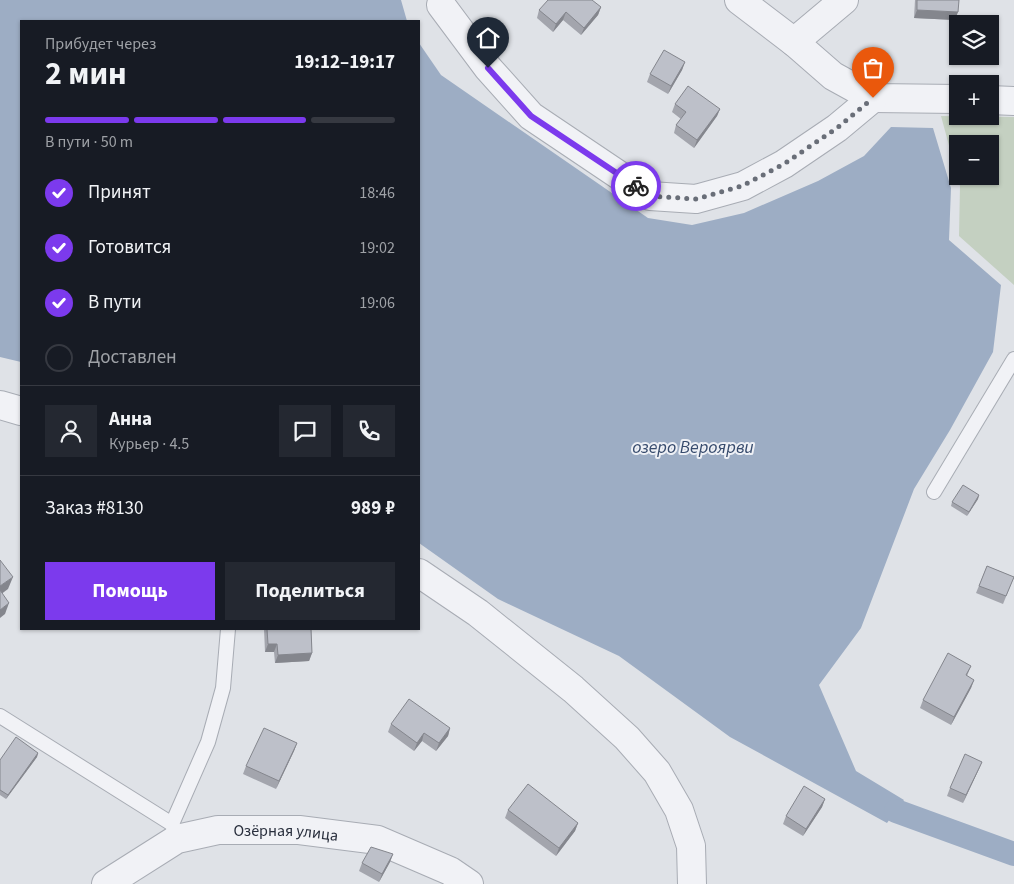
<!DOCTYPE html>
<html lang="ru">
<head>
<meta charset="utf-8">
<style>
  body { margin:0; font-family:"Source Sans 3",sans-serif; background:#242831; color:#f1f3f6; height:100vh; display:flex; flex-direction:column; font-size:19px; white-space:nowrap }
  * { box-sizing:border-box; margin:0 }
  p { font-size:16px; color:#9ea1a6 }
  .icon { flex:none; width:28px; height:28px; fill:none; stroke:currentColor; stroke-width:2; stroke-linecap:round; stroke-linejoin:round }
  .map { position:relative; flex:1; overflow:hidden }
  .sheet { position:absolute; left:20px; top:20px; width:400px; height:610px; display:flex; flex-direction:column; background:#171b24; border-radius:0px; box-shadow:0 1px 4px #0004 }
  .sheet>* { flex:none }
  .controls { position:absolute; left:949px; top:15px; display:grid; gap:10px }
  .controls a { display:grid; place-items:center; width:50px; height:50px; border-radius:0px; background:#171b24; box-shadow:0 1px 4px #0004; font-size:25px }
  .pin { position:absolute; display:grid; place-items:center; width:42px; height:42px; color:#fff; margin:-51px -21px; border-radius:50% 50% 50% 0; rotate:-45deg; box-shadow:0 0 5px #0007 }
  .pin .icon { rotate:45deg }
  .courier { position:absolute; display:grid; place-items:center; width:50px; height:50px; margin:-25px; border:4px solid #7c3aed; border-radius:50%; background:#fff; color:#222; box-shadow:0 1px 6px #0007 }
  .overview em { font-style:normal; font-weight:700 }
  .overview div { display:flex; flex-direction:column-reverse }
  .overview { display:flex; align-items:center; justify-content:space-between; height:85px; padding:0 25px }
  h1 { font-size:32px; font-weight:700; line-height:38px }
  .bar { display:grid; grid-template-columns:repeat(4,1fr); gap:8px 5px; align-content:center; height:60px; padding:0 25px }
  .bar i { height:6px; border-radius:4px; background:#363941 }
  .bar .on { background:#7c3aed }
  .bar p { grid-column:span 4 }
  .line { display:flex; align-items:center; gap:12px; padding:0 25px; border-top:1px solid #363941 }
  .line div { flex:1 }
  .round { display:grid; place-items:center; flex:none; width:52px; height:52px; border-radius:0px; background:#242831 }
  ol { padding:0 25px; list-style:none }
  li { display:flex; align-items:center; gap:15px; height:55px }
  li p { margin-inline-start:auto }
  li .icon { padding:5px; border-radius:50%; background:#7c3aed; color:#fff; stroke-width:4 }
  li:last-child { color:#9ea1a6 }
  li i { width:28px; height:28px; border:2px solid #363941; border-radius:50% }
  .action { display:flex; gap:10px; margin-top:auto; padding:10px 25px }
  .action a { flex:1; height:58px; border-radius:0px; background:#7c3aed; color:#fff; font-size:20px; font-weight:700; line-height:58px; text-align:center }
  .action a+a { background:#242831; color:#f1f3f6 }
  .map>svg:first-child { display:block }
  .green { fill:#c4d0c1; fill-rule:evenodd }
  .water { fill:#9dadc4 }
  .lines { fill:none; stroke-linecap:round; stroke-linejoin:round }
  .canal { stroke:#9dadc4; stroke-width:24 }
  .service-casing { stroke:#a8acb4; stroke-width:16 }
  .minor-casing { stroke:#a8acb4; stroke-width:30 }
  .tertiary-casing { stroke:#a8acb4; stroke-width:30 }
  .service { stroke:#f1f2f6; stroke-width:14 }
  .minor { stroke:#f1f2f6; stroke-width:28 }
  .tertiary { stroke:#f1f2f6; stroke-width:28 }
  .wall { fill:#a3a5ad }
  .shaded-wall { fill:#84868d }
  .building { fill:#bdc0c9; stroke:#84868d }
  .done { stroke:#696e78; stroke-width:5; stroke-dasharray:0 9 }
  .route { stroke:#7c3aed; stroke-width:6 }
  .labels { text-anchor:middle; stroke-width:4; stroke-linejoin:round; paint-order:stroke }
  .street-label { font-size:16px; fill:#292f3d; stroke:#eef0f5 }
  .water-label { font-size:18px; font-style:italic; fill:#374b6d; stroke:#eef0f5 }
</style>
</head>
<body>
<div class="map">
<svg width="1014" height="884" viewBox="0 0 1014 884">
  <rect width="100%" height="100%" fill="#dfe2e7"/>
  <path class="green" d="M 941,116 L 1014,117 L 1014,285 L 959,236 L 960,186 ZM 958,144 L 990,144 L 990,176 L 958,176 Z"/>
  <g class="water">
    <polygon points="0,0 401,0 407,21 21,21 21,362 0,357"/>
    <polygon points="419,43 441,75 648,218 692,225 744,213 818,181 864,156 891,127 933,128 951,188 949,240 1001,285 993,352 950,430 914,489 861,628 819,685 856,771 904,800 887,823 730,737 619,656 498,599 419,543"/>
  </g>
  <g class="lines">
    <polyline class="canal" points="896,811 1014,854"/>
    <defs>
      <g id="service">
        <polyline points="934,492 1014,359"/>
        <polyline points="0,716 172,824 177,839"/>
        <polyline points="172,824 208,742 223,688 228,629"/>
      </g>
      <g id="minor">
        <polyline points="739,0 794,42 833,76 873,98 958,99"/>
        <polyline points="441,5 488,68 531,116 650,196 696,199 743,186 784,164 837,128 873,98"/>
        <polyline points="794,42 844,0"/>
        <polyline points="990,100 1014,101"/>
        <path id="s1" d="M 106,884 L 177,839 L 218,830 L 299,830 L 378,840 L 450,871 L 469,884"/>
      </g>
      <g id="tertiary">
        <polyline points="0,405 21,411"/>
        <polyline points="419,573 478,613 573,689 627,738 657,772 679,810 691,846 692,884"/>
      </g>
    </defs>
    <use href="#service" class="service-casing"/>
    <use href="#minor" class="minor-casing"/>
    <use href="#tertiary" class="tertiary-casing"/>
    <use href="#service" class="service"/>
    <use href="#minor" class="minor"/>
    <use href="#tertiary" class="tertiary"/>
  </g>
  <g class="wall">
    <polygon points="915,0 959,0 955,20 914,18"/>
    <polygon points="601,7 598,15 581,35 563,20 553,32 537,18 539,10"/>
    <polygon points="685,62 682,70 668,94 647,82 650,74"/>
    <polygon points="675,104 720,109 717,116 694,148 674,133 676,125 681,119 672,112"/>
    <polygon points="979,495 978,499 967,516 951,506 952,502"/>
    <polygon points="987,566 1014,577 1003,604 976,593"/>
    <polygon points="264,629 311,629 312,653 309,661 275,663 274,652 265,652"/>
    <polygon points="971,666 967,676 974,680 971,688 951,725 920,708 923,700"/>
    <polygon points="391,724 450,728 448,736 436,751 422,741 414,751 388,732"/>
    <polygon points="297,743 294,751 276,789 243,774 246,766"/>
    <polygon points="38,753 37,757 6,799 0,795 0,760"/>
    <polygon points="982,762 963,803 947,796 950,788"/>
    <polygon points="825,799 822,807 803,836 783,824 786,816"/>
    <polygon points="508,810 578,823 575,831 556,856 505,818"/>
    <polygon points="393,854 390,862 379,882 359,871 362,863"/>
  </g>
  <g class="shaded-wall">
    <polygon points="601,7 598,15 581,35 584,28"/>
    <polygon points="917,10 958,12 955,20 914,18"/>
    <polygon points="566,12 563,20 553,32 556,24"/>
    <polygon points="685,62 682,70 668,94 671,86"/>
    <polygon points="720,109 717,116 694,148 697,140"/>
    <polygon points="979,495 978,499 967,516 969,512"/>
    <polygon points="13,577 8,589 0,595 0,586"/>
    <polygon points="9,603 5,614 0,618 0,610"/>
    <polygon points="268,644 277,644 274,652 265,652"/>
    <polygon points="312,653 309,661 275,663 278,655"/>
    <polygon points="974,680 971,688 951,725 954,717"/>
    <polygon points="450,728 448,736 436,751 439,743"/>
    <polygon points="424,733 422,741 414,751 417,743"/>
    <polygon points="297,743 294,751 276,789 279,781"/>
    <polygon points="38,753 37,757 6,799 8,795"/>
    <polygon points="982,762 979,769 963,803 966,795"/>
    <polygon points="825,799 822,807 803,836 806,829"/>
    <polygon points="578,823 575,831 556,856 559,848"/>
    <polygon points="393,854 390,862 379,882 382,874"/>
  </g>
  <g class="building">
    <polygon points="548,0 592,0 601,7 584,28 566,12 556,24 539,10"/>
    <polygon points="917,0 959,0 958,12 917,10"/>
    <polygon points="664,50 685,62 671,86 650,74"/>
    <polygon points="688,86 720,109 697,140 676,125 686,112 675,104"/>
    <polygon points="963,485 979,495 969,512 952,502"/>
    <polygon points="0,560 13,577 0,586"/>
    <polygon points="987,566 1014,577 1006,596 979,586"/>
    <polygon points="0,590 9,603 0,610"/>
    <polygon points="267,629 311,629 312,653 278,655 277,644 268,644"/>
    <polygon points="948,653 971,666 966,675 974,680 954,717 923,700"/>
    <polygon points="409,699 450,728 439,743 424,733 417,743 391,724"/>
    <polygon points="264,728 297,743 279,781 246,766"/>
    <polygon points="16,737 38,753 8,795 0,790 0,760"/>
    <polygon points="965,754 982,762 966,795 950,788"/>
    <polygon points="528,784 578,823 559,848 508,810"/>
    <polygon points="804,786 825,799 806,829 786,816"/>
    <polygon points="371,847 393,854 382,874 362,863"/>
  </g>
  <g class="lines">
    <polyline class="done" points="636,186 650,196 696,199 742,186 784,164 837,128 873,98"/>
    <polyline class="route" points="488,68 531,116 636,186"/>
  </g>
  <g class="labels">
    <g class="street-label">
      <text dy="6" stroke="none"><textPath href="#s1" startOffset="194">Озёрная улица</textPath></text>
    </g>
    <g class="water-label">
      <text x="693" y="453">озеро Вероярви</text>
    </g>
  </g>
</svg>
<div class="controls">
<a><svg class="icon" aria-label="layers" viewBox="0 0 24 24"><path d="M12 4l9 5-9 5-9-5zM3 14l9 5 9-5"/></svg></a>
<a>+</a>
<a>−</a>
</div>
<div class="pin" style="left:873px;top:98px;background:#ea580c"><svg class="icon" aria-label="bag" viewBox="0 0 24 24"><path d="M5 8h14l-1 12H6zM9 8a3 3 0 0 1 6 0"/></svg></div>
<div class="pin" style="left:488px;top:68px;background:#1f2937"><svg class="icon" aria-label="home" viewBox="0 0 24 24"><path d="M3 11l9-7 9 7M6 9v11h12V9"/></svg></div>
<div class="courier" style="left:636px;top:186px"><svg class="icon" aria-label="bike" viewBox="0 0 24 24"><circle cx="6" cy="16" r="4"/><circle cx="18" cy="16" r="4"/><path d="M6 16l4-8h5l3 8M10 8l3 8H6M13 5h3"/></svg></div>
<section class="sheet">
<div class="overview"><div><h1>2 мин</h1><p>Прибудет через</p></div><em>19:12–19:17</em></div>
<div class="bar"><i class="on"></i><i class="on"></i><i class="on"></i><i></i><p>В пути · 50 m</p></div>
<ol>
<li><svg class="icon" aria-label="check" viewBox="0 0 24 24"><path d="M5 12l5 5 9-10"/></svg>Принят<p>18:46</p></li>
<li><svg class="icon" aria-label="check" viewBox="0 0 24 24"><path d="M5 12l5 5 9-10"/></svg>Готовится<p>19:02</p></li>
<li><svg class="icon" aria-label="check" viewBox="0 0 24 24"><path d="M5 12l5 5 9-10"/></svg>В пути<p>19:06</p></li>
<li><i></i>Доставлен</li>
</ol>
<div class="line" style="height:90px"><a class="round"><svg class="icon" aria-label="person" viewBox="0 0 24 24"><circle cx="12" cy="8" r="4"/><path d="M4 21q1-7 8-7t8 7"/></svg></a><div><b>Анна</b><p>Курьер · 4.5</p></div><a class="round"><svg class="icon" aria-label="chat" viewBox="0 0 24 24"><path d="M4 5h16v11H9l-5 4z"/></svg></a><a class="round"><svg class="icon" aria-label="phone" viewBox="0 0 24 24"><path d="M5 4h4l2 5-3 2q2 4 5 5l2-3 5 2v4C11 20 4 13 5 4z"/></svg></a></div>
<div class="line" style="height:65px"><div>Заказ #8130</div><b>989 ₽</b></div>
<div class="action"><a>Помощь</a><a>Поделиться</a></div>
</section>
</div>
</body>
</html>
